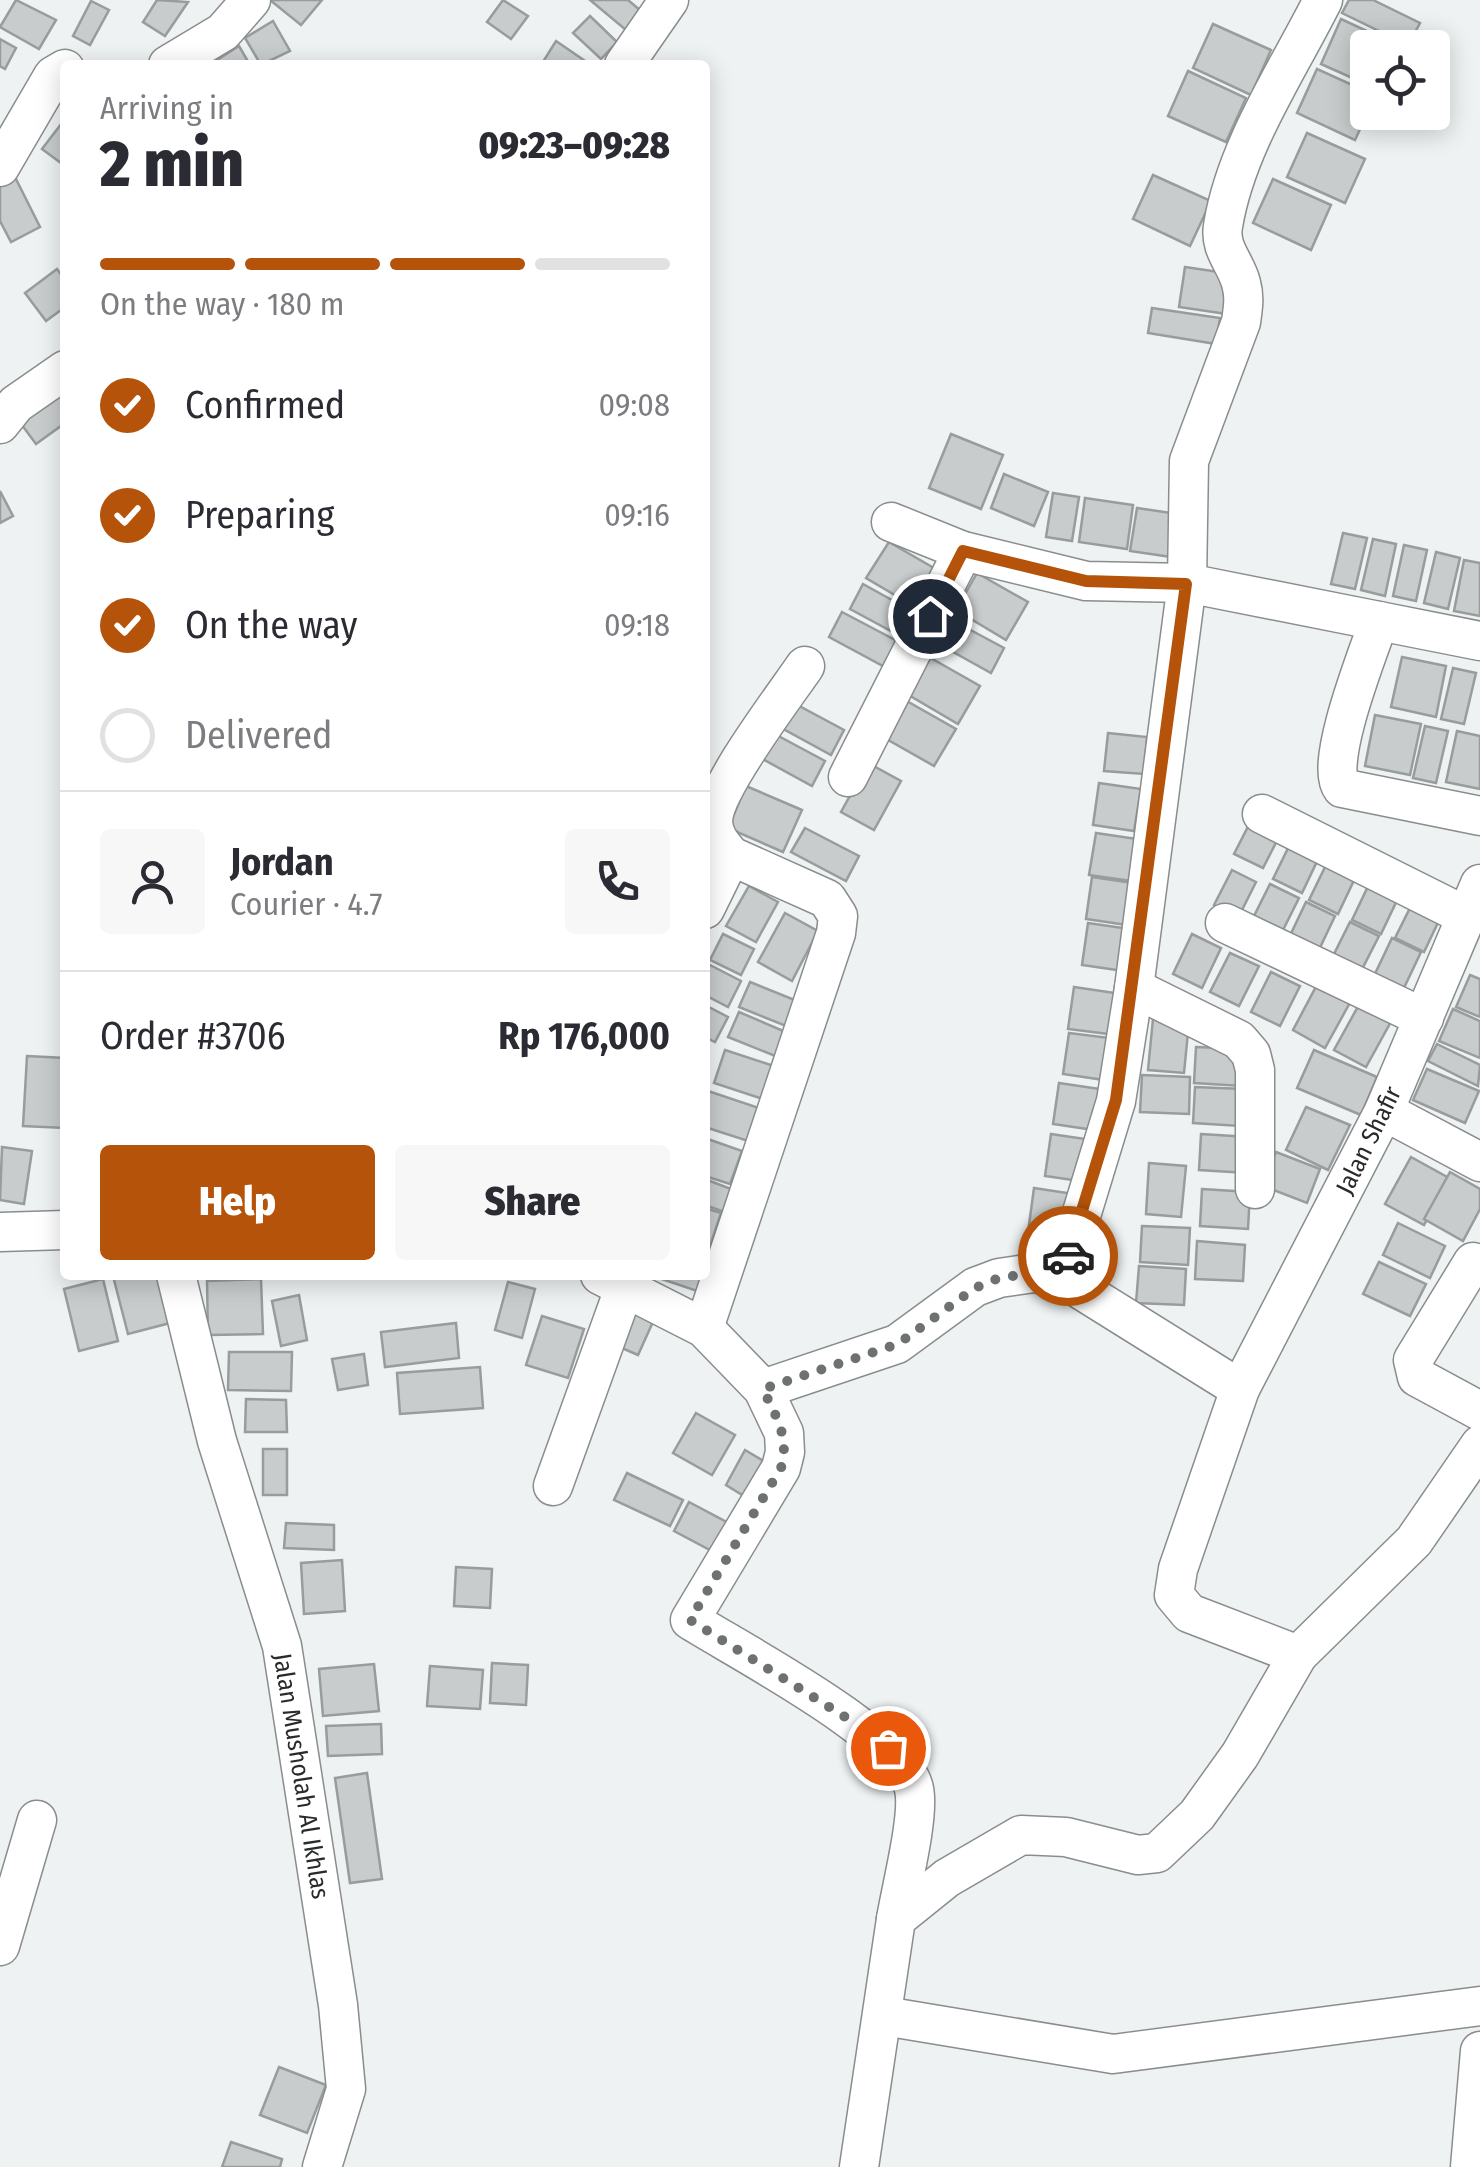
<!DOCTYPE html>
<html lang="en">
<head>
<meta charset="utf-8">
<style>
  body { margin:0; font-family:"Fira Sans Condensed",sans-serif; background:#f7f7f7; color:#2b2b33; height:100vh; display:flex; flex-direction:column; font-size:38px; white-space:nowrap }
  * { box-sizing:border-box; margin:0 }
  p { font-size:32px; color:#7c7c81 }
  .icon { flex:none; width:55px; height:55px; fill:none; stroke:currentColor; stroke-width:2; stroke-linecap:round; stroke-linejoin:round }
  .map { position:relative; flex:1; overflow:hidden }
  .details { position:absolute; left:60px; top:60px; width:650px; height:1220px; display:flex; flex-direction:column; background:#fff; border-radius:10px; box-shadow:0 5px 25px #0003 }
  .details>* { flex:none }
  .tools { position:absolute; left:1350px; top:30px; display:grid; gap:20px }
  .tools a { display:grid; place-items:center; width:100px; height:100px; border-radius:10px; background:#fff; box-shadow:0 5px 25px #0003; font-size:50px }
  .pin { position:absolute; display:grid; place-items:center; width:85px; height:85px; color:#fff; margin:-42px; border:5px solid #fff; border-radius:50%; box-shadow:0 2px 10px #0007 }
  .courier { position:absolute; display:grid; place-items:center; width:100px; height:100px; margin:-50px; border:8px solid #b45309; border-radius:50%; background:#fff; color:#222; box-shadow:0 2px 12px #0007 }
  .headline em { font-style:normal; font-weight:800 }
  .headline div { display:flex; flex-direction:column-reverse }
  .headline { display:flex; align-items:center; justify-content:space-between; height:170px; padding:0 40px }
  h1 { font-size:65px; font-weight:800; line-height:75px }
  .bar { display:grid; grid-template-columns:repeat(4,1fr); gap:15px 10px; align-content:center; height:120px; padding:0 40px }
  .bar i { height:12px; border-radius:8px; background:#e1e1e2 }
  .bar .current { background:#b45309 }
  .bar p { grid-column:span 4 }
  .line { display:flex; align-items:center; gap:25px; padding:0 40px; border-top:2px solid #e1e1e2 }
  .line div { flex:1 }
  .round { display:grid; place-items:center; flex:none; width:105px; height:105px; border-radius:10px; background:#f7f7f7 }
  ol { padding:0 40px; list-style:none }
  li { display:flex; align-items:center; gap:30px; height:110px }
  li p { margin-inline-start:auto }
  li .icon { padding:10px; border-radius:50%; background:#b45309; color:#fff; stroke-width:4 }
  li:last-child { color:#7c7c81 }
  li i { width:55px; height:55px; border:5px solid #e1e1e2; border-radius:50% }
  .primary-button { display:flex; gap:20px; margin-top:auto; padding:20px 40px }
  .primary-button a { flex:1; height:115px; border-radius:10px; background:#b45309; color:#fff; font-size:40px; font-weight:800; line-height:115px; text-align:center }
  .primary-button a+a { background:#f7f7f7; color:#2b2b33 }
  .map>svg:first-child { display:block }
  .building { fill:#c8cccd; stroke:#989c9c; stroke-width:2.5 }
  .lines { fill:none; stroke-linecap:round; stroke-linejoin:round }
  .minor-casing { stroke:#898d8e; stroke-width:41 }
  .minor { stroke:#fff; stroke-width:38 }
  .done { stroke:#6e7171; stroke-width:10; stroke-dasharray:0 18 }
  .route { stroke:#b45309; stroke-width:12 }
  .labels { text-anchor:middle; stroke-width:10; stroke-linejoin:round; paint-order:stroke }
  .street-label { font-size:25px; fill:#292b2b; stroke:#fff }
</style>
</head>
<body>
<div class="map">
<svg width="1480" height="2167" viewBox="0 0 1480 2167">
  <rect width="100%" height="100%" fill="#eef2f3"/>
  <g class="building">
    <polygon points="16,0 56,20 39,49 0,27"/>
    <polygon points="157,0 188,2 165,36 143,22"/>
    <polygon points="270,0 322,0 301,25"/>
    <polygon points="503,0 528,16 511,39 487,22"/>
    <polygon points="590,0 628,0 653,21 638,40"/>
    <polygon points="1349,0 1373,0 1420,23 1408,45 1342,13"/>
    <polygon points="91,1 109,10 90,45 73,36"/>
    <polygon points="590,16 617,42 601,59 573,33"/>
    <polygon points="1341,19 1399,46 1368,48 1368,85 1321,64"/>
    <polygon points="273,21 290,51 261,65 245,38"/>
    <polygon points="1213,24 1271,50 1251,95 1193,68"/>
    <polygon points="0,39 16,48 5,69 0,66"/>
    <polygon points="556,41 591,65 541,65"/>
    <polygon points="239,46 250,65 216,65 214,62"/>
    <polygon points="1317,69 1368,92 1368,112 1355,140 1297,113"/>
    <polygon points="1188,71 1246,98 1226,142 1168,116"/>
    <polygon points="65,119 65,166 42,149"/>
    <polygon points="1307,133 1365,159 1345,203 1287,177"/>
    <polygon points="1153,175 1211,201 1190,246 1133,219"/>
    <polygon points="15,177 40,227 11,242 0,221 0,184"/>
    <polygon points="1273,179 1331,205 1311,250 1253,223"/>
    <polygon points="1185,267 1233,274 1227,314 1179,307"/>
    <polygon points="57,269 65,280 65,307 46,321 25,293"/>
    <polygon points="1152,308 1220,318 1216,344 1148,333"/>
    <polygon points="65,384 65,423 36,444 13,413"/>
    <polygon points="951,434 1003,455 981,509 929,488"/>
    <polygon points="1004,474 1048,492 1034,526 991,508"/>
    <polygon points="0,491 13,516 0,523"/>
    <polygon points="1053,493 1079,497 1072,541 1046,537"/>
    <polygon points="1085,498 1133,505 1127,549 1079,542"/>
    <polygon points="1137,508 1185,515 1178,558 1130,551"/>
    <polygon points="1343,533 1367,538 1355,589 1331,584"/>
    <polygon points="1373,539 1396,544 1385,596 1361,590"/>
    <polygon points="889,542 939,571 917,608 866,578"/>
    <polygon points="1404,545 1427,550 1416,601 1393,596"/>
    <polygon points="1436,552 1460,558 1448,609 1424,603"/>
    <polygon points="1464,560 1480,563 1480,616 1454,611"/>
    <polygon points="977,573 1028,602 1006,640 956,610"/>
    <polygon points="863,584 917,614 904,638 850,609"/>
    <polygon points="842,612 897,641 883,666 829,637"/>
    <polygon points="950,619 1004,648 991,673 937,643"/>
    <polygon points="929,657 980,686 958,724 907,694"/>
    <polygon points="1402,657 1446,666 1436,717 1391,707"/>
    <polygon points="1453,668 1476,673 1464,724 1441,719"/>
    <polygon points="905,700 956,729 934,766 883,737"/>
    <polygon points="790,701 844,730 831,755 776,725"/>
    <polygon points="1375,715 1421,724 1410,775 1365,766"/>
    <polygon points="1425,726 1448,731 1436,783 1413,778"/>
    <polygon points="1457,731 1480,736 1480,789 1446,782"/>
    <polygon points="771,732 825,761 812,786 757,756"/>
    <polygon points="1108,733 1147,737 1144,774 1104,771"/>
    <polygon points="868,763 901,781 874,830 841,812"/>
    <polygon points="1099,783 1141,789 1134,831 1093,825"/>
    <polygon points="746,786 802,810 783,852 728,828"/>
    <polygon points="1254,815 1283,829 1263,868 1234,854"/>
    <polygon points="805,828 859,856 846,881 791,852"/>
    <polygon points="1096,833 1137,839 1131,881 1089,875"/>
    <polygon points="1292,840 1321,853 1302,893 1273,879"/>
    <polygon points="1328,861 1357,874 1338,914 1309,900"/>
    <polygon points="1232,870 1256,882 1238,918 1214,905"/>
    <polygon points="1092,877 1133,883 1127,925 1086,919"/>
    <polygon points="1371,880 1400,894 1381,934 1352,920"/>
    <polygon points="1270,884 1299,898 1279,938 1250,924"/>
    <polygon points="749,886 778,902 756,942 726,926"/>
    <polygon points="1415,898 1443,912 1424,952 1395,938"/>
    <polygon points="1306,902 1335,916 1316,956 1287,942"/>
    <polygon points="785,913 818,931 792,981 758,962"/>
    <polygon points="1350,922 1379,936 1359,975 1330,962"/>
    <polygon points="1088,923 1130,929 1124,971 1082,965"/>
    <polygon points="723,934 754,949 741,975 710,960"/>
    <polygon points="1192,934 1221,948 1202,988 1173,974"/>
    <polygon points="1392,938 1421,952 1402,992 1373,978"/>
    <polygon points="1230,953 1259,966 1239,1006 1210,992"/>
    <polygon points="710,965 741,981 728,1007 705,995 705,975"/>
    <polygon points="1271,972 1300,986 1280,1026 1251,1012"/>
    <polygon points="1470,975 1480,979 1480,1017 1456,1007"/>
    <polygon points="1319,981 1352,999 1325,1048 1293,1030"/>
    <polygon points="750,982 807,1005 796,1030 739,1007"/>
    <polygon points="1074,987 1115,993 1109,1034 1068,1029"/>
    <polygon points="1361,1001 1393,1018 1366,1067 1334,1050"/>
    <polygon points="705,1005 728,1017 715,1042 705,1037"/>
    <polygon points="1453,1009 1480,1021 1480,1058 1439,1041"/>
    <polygon points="739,1012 795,1036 785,1060 728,1037"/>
    <polygon points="1153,1019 1189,1022 1184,1073 1148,1070"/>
    <polygon points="1069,1033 1110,1038 1104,1080 1063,1074"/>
    <polygon points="1437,1044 1480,1065 1478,1086 1428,1061"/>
    <polygon points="1196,1047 1244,1049 1242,1086 1194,1083"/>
    <polygon points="725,1050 777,1067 766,1100 714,1083"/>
    <polygon points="1314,1050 1377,1077 1361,1115 1297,1088"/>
    <polygon points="27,1056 65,1058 65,1128 23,1126"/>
    <polygon points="1427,1069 1479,1091 1465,1123 1413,1100"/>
    <polygon points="1142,1075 1190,1077 1189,1114 1140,1112"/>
    <polygon points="1059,1083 1100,1089 1094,1130 1053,1124"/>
    <polygon points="1195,1087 1243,1089 1240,1126 1193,1123"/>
    <polygon points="708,1091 759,1108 748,1141 705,1127"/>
    <polygon points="1306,1107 1350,1125 1328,1170 1286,1150"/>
    <polygon points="1051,1134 1092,1140 1087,1182 1045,1176"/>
    <polygon points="1201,1134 1249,1137 1247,1173 1199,1170"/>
    <polygon points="705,1138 742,1151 730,1184 705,1176"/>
    <polygon points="2,1147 32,1151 24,1204 0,1200"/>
    <polygon points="1276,1152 1320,1169 1307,1203 1263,1186"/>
    <polygon points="1411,1157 1449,1178 1424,1225 1385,1204"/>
    <polygon points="1149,1163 1186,1166 1181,1217 1146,1214"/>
    <polygon points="1450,1172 1480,1189 1480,1209 1463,1241 1424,1219"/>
    <polygon points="705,1179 736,1191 727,1213 705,1205"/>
    <polygon points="1034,1188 1074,1194 1066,1253 1026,1247"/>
    <polygon points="1202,1189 1250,1192 1248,1229 1200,1226"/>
    <polygon points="705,1208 721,1213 710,1246 705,1245"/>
    <polygon points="1398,1223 1445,1246 1430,1278 1383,1255"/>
    <polygon points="1142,1226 1190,1228 1188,1265 1140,1262"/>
    <polygon points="1197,1241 1245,1245 1243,1281 1195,1279"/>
    <polygon points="705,1256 712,1259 700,1292 650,1275 705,1275"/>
    <polygon points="1379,1262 1426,1284 1410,1316 1363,1294"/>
    <polygon points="1139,1266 1186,1269 1184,1305 1136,1303"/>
    <polygon points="157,1275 170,1323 128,1334 113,1276"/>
    <polygon points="103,1279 118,1341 79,1351 64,1289"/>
    <polygon points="261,1279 263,1334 208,1335 207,1281"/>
    <polygon points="508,1282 535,1289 522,1338 495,1330"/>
    <polygon points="299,1295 307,1340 281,1346 272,1301"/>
    <polygon points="633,1303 657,1313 638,1355 615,1345"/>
    <polygon points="542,1316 584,1329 568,1378 526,1365"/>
    <polygon points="456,1323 459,1358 385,1367 381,1332"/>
    <polygon points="229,1352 292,1352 291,1391 228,1390"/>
    <polygon points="364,1354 368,1385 338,1390 332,1359"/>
    <polygon points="480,1367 483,1408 400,1414 397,1373"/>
    <polygon points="246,1399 286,1400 287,1432 245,1432"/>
    <polygon points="696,1413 735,1435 712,1475 673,1453"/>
    <rect x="263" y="1449" width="24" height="46"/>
    <polygon points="745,1450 767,1463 747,1498 726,1485"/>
    <polygon points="627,1473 683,1500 670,1526 614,1500"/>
    <polygon points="689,1502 740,1529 725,1558 674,1531"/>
    <polygon points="286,1523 334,1525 334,1550 284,1548"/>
    <polygon points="342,1560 345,1611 304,1614 301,1563"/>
    <polygon points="456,1567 492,1569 490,1608 454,1606"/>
    <polygon points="492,1663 528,1665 526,1705 490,1703"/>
    <polygon points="374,1664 379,1711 323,1716 319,1669"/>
    <polygon points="430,1666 483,1670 480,1709 427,1706"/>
    <polygon points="381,1724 382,1754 328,1756 326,1726"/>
    <polygon points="367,1773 382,1879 350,1883 335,1778"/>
    <polygon points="279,2067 326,2085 307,2133 260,2115"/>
    <polygon points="231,2142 282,2159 280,2167 222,2167"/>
  </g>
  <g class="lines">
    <defs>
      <g id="minor">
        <polyline points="168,65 223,32 251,0"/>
        <polyline points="624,65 669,0"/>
        <polyline points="0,167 53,76 65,69"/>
        <polyline points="0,424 16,404 65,370"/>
        <polyline points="891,522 963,551 1086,581 1187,583 1379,621"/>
        <path d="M 1480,641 L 1379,621 C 1369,651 1323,764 1342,788 L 1480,816"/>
        <polyline points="848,777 963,551"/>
        <polyline points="1262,814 1466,916"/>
        <path d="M 731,856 C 722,845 714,837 713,822 C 713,789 784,697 805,666"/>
        <polyline points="1225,923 1424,1018"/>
        <polyline points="1134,988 1239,1040 1251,1054 1255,1070 1255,1189"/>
        <polyline points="1384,1111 1480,1162"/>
        <polyline points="0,1232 65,1230"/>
        <polyline points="1473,1262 1413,1360 1417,1377 1480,1411"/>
        <polyline points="176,1275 217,1441 282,1646 338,2005 346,2089 322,2167"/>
        <path d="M 600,1275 L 704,1328 L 763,1389 L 784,1433 L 785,1452 L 781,1468 L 690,1620 C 739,1651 904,1737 914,1789 C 920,1816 901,1888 896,1919"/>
        <path d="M 1062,1278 L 1116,1101 L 1134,988 L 1187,583 L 1189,461 L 1241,322 C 1243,308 1245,297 1241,283 C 1236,263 1219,249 1223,226 C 1236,146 1287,72 1323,0"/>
        <polyline points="704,1328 836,933 838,916 827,899 731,856 705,909"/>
        <polyline points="763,1389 897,1344 975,1287 999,1278 1034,1273 1062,1278 1240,1389"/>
        <polyline points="553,1486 624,1289"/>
        <polyline points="1298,1655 1189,1613 1174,1595 1178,1569 1240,1389 1384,1111 1480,884"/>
        <polyline points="0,1946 37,1820"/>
        <polyline points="884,2016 1113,2054 1480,2006"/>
        <polyline points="859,2167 896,1919 947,1878 1021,1835 1066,1837 1138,1855 1157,1853 1197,1815 1240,1755 1298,1655 1414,1541 1480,1445"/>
        <polyline points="1470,2167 1480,2051"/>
      </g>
    </defs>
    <use href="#minor" class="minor-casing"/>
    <use href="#minor" class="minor"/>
  </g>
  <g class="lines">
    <path class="done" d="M 888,1748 L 866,1730 L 690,1620 L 781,1468 C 790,1437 776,1417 763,1389 L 898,1344 L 975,1288 L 999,1278 L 1034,1273 L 1062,1278 L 1068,1256"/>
    <polyline class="route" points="930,616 963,551 1086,581 1186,584 1116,1100 1068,1256"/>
  </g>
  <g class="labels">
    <g class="street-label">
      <text transform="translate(1368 1140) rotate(-64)" y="9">Jalan Shafir</text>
      <text transform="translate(302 1776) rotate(81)" y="9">Jalan Musholah Al Ikhlas</text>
    </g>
  </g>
</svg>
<div class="tools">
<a><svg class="icon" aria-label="locate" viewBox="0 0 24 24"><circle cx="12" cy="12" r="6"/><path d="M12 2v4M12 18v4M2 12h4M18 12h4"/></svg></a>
</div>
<div class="pin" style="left:888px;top:1748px;background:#ea580c"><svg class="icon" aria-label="bag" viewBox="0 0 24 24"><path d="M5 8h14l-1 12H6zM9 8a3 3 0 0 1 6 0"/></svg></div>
<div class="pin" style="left:930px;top:616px;background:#1f2937"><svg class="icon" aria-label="home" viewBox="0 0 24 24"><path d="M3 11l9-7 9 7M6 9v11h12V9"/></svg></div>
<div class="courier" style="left:1068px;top:1256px"><svg class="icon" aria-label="car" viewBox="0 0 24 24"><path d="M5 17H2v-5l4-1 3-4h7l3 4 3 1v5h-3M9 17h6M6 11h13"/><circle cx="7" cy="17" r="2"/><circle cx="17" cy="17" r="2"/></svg></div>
<section class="details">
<div class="headline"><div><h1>2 min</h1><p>Arriving in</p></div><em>09:23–09:28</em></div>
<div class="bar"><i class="current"></i><i class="current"></i><i class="current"></i><i></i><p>On the way · 180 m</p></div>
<ol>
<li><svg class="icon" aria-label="check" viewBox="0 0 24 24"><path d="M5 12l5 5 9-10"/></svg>Confirmed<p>09:08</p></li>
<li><svg class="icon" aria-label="check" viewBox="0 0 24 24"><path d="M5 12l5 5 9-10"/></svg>Preparing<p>09:16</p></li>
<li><svg class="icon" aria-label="check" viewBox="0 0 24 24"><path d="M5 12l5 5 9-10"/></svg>On the way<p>09:18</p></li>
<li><i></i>Delivered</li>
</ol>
<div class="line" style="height:180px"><a class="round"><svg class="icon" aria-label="person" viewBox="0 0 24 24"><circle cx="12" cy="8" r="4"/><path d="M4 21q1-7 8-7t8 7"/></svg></a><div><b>Jordan</b><p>Courier · 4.7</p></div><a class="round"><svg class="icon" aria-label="phone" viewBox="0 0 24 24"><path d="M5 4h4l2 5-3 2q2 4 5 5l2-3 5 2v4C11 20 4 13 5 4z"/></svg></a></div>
<div class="line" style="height:130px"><div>Order #3706</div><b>Rp 176,000</b></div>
<div class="primary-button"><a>Help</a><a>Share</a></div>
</section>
</div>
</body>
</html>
